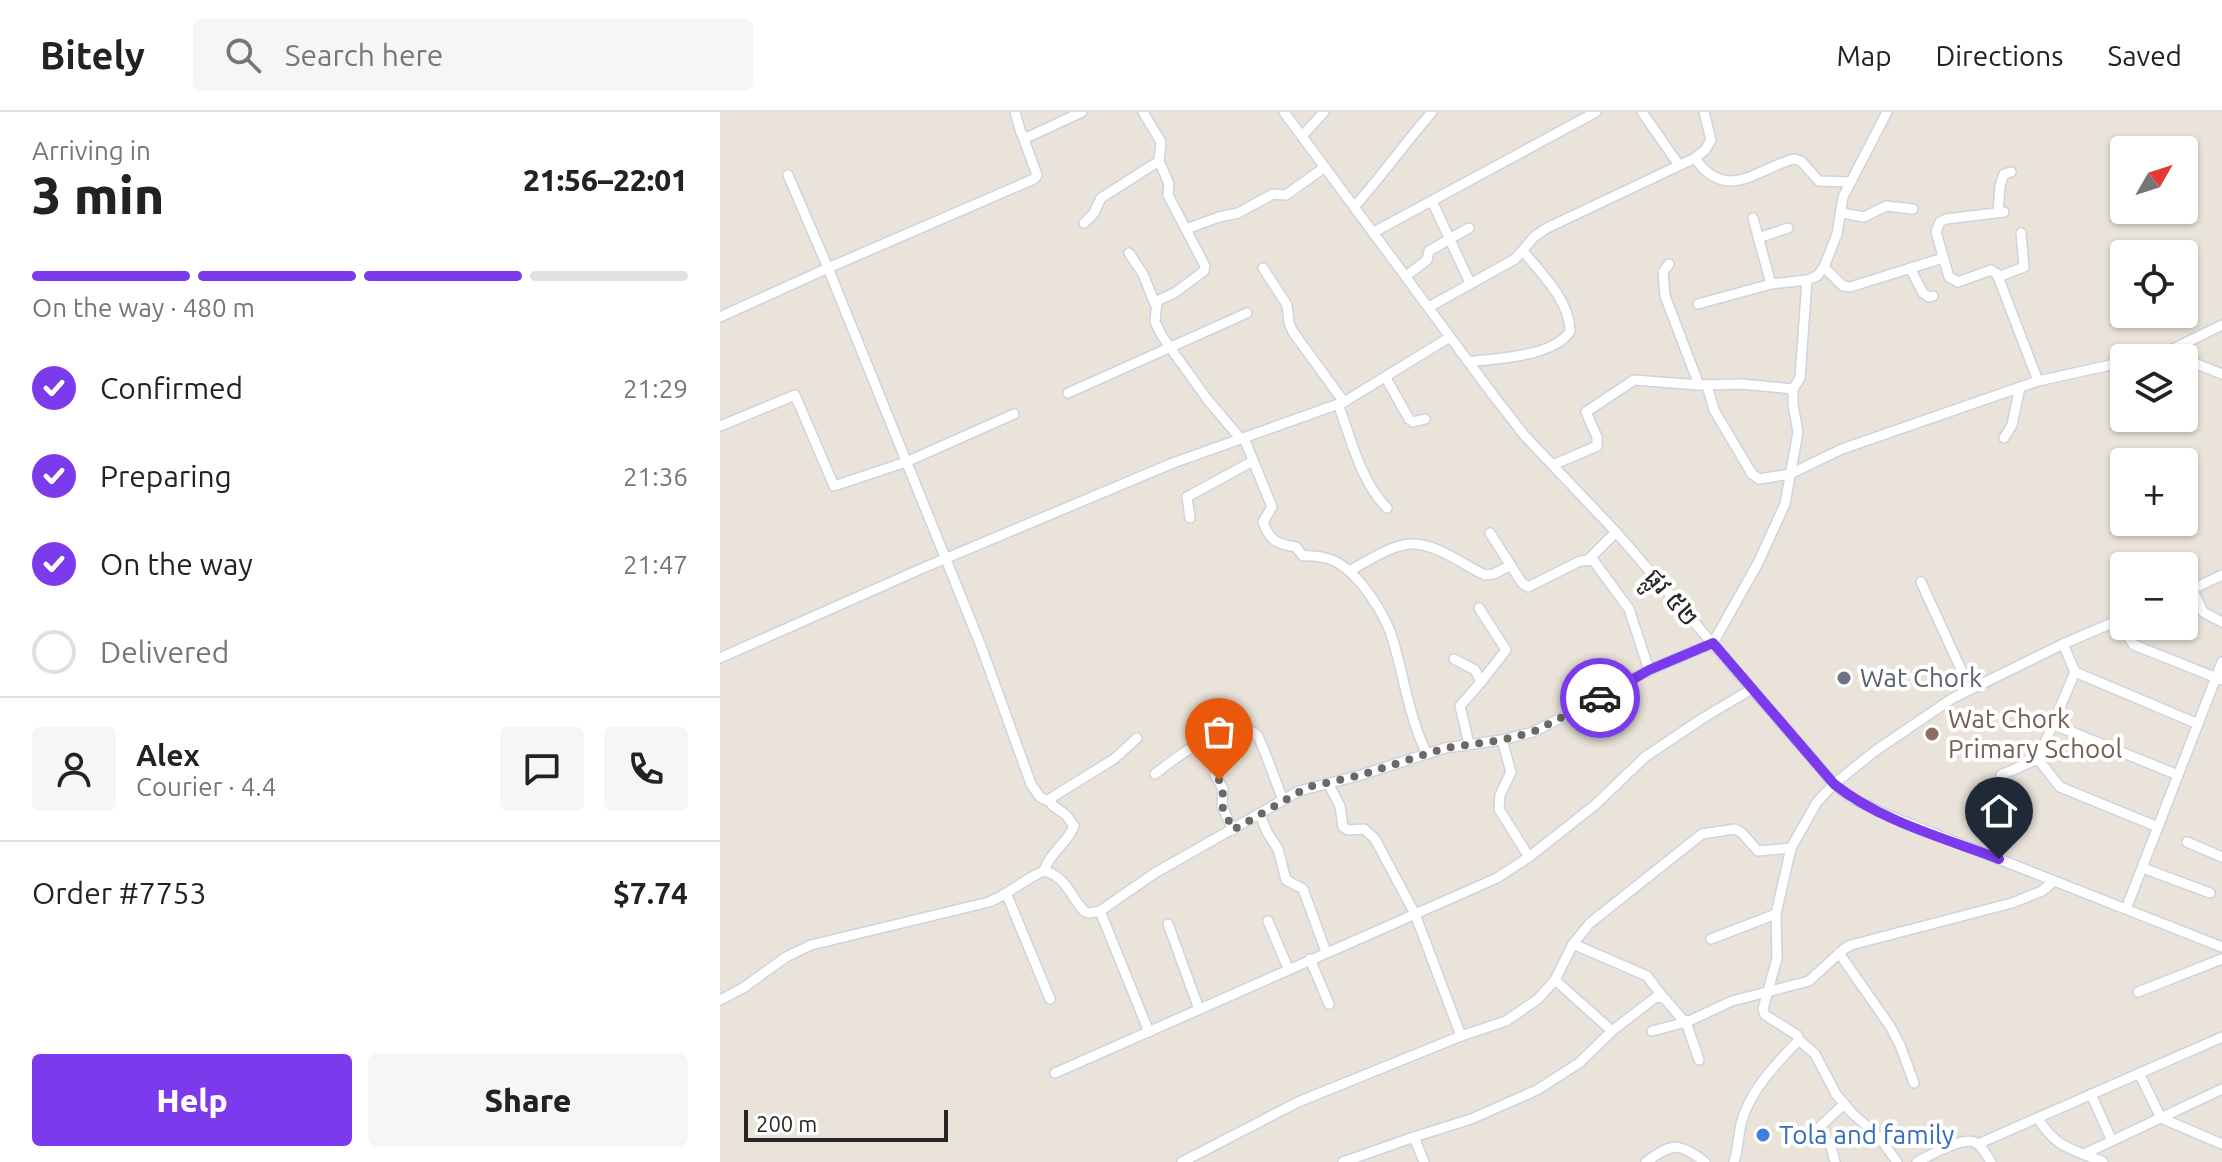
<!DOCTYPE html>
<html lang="en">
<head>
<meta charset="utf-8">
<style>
  body { margin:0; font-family:Ubuntu,"Noto Sans Khmer",sans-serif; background:#f6f6f6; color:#222; height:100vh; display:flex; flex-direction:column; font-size:30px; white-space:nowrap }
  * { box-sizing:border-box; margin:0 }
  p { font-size:26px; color:#767676 }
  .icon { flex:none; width:44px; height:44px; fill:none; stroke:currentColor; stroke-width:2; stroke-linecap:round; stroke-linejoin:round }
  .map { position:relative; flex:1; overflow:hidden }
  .panel { display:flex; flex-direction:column; background:#fff; width:720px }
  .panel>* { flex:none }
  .needle { width:52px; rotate:51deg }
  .controls { position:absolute; left:1390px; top:24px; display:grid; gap:16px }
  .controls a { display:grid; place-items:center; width:88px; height:88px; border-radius:8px; background:#fff; box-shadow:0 2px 6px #0004; font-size:40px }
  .scale { position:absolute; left:24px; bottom:20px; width:204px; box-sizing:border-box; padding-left:8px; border:4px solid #272727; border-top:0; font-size:22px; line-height:28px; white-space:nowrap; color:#272727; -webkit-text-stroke:6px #fff; paint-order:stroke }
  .pin { position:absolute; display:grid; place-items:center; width:68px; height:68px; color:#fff; margin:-82px -34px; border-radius:50% 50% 50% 0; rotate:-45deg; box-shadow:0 0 8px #0007 }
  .pin .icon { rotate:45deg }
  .courier { position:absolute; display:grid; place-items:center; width:80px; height:80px; margin:-40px; border:6px solid #7c3aed; border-radius:50%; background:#fff; color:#222; box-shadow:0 2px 10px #0007 }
  .overview em { font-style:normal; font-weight:800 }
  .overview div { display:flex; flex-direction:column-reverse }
  .overview { display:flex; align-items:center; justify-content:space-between; height:136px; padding:0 32px }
  h1 { font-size:52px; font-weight:800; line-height:60px }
  .bar { display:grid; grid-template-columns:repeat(4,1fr); gap:12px 8px; align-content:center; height:96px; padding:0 32px }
  .bar i { height:10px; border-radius:6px; background:#e0e0e0 }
  .bar .current { background:#7c3aed }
  .bar p { grid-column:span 4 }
  .line { display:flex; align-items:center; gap:20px; padding:0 32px; border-top:2px solid #e0e0e0 }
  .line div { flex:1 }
  .round { display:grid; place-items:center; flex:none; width:84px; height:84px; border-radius:8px; background:#f6f6f6 }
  ol { padding:0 32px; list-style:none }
  li { display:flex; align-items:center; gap:24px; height:88px }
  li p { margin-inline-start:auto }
  li .icon { padding:8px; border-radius:50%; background:#7c3aed; color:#fff; stroke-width:4 }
  li:last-child { color:#767676 }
  li i { width:44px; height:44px; border:4px solid #e0e0e0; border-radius:50% }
  .button { display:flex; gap:16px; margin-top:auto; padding:16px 32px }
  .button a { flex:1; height:92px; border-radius:8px; background:#7c3aed; color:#fff; font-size:32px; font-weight:800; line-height:92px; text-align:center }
  .button a+a { background:#f6f6f6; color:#222 }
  header { display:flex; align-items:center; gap:48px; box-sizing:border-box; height:112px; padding:0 40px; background:#fff; border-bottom:2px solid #e0e0e0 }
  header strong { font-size:38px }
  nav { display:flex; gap:44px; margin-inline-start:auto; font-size:28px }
  .search { width:560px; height:72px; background:#f6f6f6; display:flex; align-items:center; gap:20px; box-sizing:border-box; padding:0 28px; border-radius:8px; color:#767676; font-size:30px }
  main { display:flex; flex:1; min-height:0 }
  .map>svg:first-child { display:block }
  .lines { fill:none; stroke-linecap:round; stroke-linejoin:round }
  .minor-casing { stroke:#cfd2e0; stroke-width:12 }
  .minor { stroke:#fff; stroke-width:9 }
  .done { stroke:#6b6965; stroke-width:8; stroke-dasharray:0 14.4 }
  .route { stroke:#7c3aed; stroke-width:10 }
  .worship-dot { fill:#6b7280; stroke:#fff; stroke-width:3 }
  .education-dot { fill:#8d6e63; stroke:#fff; stroke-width:3 }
  .shop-dot { fill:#3f7fe0; stroke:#fff; stroke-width:3 }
  .labels { text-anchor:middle; stroke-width:8; stroke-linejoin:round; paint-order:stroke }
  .street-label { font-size:26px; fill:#272727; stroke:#fff }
  .worship-label { font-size:26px; fill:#5b616d; stroke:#fff; text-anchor:start }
  .education-label { font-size:26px; fill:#785e54; stroke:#fff; text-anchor:start }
  .shop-label { font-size:26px; fill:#366cbe; stroke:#fff; text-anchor:start }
</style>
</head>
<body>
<header>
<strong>Bitely</strong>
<div class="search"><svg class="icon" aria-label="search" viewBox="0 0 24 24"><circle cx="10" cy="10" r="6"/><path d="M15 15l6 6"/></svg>Search here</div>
<nav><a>Map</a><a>Directions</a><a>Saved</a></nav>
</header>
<main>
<section class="panel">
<div class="overview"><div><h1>3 min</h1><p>Arriving in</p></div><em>21:56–22:01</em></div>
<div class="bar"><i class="current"></i><i class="current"></i><i class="current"></i><i></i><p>On the way · 480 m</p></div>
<ol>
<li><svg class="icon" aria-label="check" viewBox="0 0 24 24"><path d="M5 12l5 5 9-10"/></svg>Confirmed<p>21:29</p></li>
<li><svg class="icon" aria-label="check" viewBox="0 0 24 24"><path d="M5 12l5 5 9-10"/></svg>Preparing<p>21:36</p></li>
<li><svg class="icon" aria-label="check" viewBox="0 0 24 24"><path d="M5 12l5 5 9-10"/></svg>On the way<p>21:47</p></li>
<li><i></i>Delivered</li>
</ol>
<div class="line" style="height:144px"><a class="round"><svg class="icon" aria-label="person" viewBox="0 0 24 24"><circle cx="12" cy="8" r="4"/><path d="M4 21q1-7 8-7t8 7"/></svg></a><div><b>Alex</b><p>Courier · 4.4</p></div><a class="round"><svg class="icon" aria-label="chat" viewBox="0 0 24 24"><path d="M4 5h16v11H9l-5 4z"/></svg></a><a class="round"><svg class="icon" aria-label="phone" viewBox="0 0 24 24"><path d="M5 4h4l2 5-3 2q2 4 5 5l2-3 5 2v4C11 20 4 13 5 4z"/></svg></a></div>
<div class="line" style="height:104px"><div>Order #7753</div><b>$7.74</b></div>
<div class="button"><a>Help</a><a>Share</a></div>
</section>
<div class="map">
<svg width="1502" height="1050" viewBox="0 0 1502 1050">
  <rect width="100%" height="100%" fill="#e9e3d9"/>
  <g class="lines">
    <defs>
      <g id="minor">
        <polyline points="295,0 301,21 306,26 362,0"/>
        <polyline points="423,0 441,30 439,49 449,72 448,83 485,154 484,159 456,180 437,189 435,210 442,224 487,287 520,326"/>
        <polyline points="564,0 773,283 805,324 896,420 1114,672 1133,687 1172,705 1502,835"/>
        <polyline points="922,0 959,53"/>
        <polyline points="582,24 604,0"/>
        <path d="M 975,46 C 1006,92 1038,56 1074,47 L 1081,49 L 1099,69 L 1129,70"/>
        <polyline points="68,63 108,156 314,67 317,63 303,25"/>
        <polyline points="712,89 750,171"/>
        <path d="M 634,95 C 662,64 685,31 712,0"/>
        <polyline points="1278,100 1280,74 1284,62 1291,60"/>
        <polyline points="1284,100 1226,107 1220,110 1216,120 1229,165 1238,170 1271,158 1277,162 1318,269"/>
        <polyline points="1122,101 1144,105 1166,94 1193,97"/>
        <polyline points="1033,106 1051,172"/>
        <polyline points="364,111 374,101 381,86 439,49"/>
        <polyline points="466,117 499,105 518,101 553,82 566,83 605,55"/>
        <polyline points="654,120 876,0"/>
        <polyline points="1038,126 1068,116"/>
        <polyline points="409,141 423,162 435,192"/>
        <polyline points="949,152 943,160 945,184 979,273"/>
        <polyline points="1104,155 1117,122 1123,85 1167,0"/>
        <polyline points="543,156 567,193 569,211 573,220 624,290"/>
        <polyline points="1190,156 1203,181 1209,185 1213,184"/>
        <polyline points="686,164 707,148 709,139 749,116"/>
        <polyline points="1278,165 1304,155 1301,121"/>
        <polyline points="978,192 1051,172 1087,168"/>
        <polyline points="709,195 795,147 814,125 827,116 975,46 985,38 991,28 984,0"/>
        <polyline points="0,205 108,156 261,534 311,672 320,685 330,690"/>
        <polyline points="1447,240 1502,213"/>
        <polyline points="1423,246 1447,240 1462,246"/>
        <polyline points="1464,247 1502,262"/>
        <path d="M 749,250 C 777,246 834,245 850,219 C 850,189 821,161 803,139"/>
        <polyline points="666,266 689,307 693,310 705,307"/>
        <polyline points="987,273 994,298 1032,362 1039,367 1070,362 1122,337 1318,269 1404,250"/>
        <polyline points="348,281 527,201"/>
        <path d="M 618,292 C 631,326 640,369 667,396"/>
        <polyline points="0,314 75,283 114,374 186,350 294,302"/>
        <path d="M 524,326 L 552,395 L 543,410 C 550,429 557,432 576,435 L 583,444 C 597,443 613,446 624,455 C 643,469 663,500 671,522 C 684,562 688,604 707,642"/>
        <polyline points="1284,326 1292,313 1300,275"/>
        <polyline points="833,353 877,334 877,325 866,300 914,268 979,273 1022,272 1073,277"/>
        <polyline points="470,406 467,385 533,349"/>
        <polyline points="770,421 802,471 808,475 860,449 873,448 909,497 929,558"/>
        <polyline points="869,447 896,420"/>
        <path d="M 629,459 C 647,450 673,431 694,432 C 719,433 743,453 765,463 L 774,462 L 791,453"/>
        <polyline points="1201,470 1250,577"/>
        <polyline points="1473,478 1483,500 1502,510"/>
        <polyline points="1464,481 1502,463"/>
        <polyline points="759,496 786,538 761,570"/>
        <polyline points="1397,510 1414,533 1502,568"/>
        <polyline points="1343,532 1355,560 1478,612"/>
        <polyline points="0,546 203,456 453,351 624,290 730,225"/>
        <polyline points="734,547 755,558 761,570 740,594 749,632"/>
        <polyline points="1332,612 1458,663"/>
        <polyline points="782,628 791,660 780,683 779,697 809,745"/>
        <polyline points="1318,647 1340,675 1438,715"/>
        <path d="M 435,662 C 455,646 512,602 537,623 C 541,627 559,679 563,688"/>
        <polyline points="495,663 503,677 502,694 513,718"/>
        <polyline points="1281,663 1318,647 1355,560"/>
        <polyline points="608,671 620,694 623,715 628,718 644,717 655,727 695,802 741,924"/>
        <polyline points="540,703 547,720 558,737 566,768 583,777 606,840"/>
        <polyline points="1467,730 1502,745"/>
        <polyline points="1423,756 1490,781"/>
        <path d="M 324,759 C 329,741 347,732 354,714 L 346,703 L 332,693 L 331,686 L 394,647 L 417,626"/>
        <polyline points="287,783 330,887"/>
        <polyline points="1406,797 1502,550"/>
        <polyline points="380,799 429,920"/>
        <polyline points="548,809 568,856"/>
        <polyline points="448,812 479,897"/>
        <polyline points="991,827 1056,802"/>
        <polyline points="853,832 927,864 942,884"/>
        <polyline points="1119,841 1170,914 1180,933 1194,971"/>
        <polyline points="590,847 609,892"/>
        <polyline points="835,868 892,919"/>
        <polyline points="1418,880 1502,847"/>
        <path d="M 0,888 L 23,876 L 66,845 L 91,833 L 269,790 C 289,782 304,767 324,759 C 346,764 350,784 364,799 L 369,801 L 380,799 L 435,761 L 579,679 L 641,663 L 725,636 L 782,628 L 813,620 L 855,599 L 929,558 L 993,531 L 1038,451 L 1065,392 L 1078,320 L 1073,293 L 1073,277 L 1080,266 L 1087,168 L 1097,164 L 1104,155 L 1123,174 L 1130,175 L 1223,146"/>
        <polyline points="932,919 966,910 979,948"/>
        <polyline points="1079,928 1095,942 1116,982 1132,1001 1160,1026 1177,1050"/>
        <polyline points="335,961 777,766 809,745 875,693 925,645 983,606 1032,577"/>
        <polyline points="1419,961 1441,1006 1502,1032"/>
        <polyline points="1371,982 1392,1029"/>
        <path d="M 1318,1006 C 1335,1036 1353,1037 1383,1050"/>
        <polyline points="1088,1026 1124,992"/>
        <polyline points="1110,1031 1115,1050"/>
        <polyline points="1258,1032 1502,925"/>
        <polyline points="1364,1042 1502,977"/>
        <polyline points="462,1050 578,990 741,924 786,909 818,887 835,868 853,832 870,811 982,722 1015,717 1022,721 1038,739 1071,736"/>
        <polyline points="623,1050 694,1025"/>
        <polyline points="704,1050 694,1025 751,1007 817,978 859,951 892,919 936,885 944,886 963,908 969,909 1012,889 1089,869 1124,837 1131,833 1292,791 1322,779 1334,769"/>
        <path d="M 926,1050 C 953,1030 959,1031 985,1050"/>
        <path d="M 1014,1050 C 1018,1038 1018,1025 1021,1012 C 1029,979 1056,952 1079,928 L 1077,923 L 1045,903 L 1043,897 L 1057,846 L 1056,802 L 1071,736 L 1097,690 L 1114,672 L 1155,639 L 1233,586 L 1343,532 L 1404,506"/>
        <path d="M 1197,1050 C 1209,1044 1240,1025 1254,1030 C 1261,1032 1267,1044 1271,1050"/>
      </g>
    </defs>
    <use href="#minor" class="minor-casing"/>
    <use href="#minor" class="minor"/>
  </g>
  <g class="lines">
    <polyline class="done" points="499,668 503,677 502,694 513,718 588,675 641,663 725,636 782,628 813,620 880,586"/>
    <path class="route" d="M 880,586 L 929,558 L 993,531 L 1114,672 C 1160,709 1224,726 1279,747"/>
  </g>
  <circle class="worship-dot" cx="1124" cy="566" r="8"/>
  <circle class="education-dot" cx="1212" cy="622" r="8"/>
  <circle class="shop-dot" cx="1043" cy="1023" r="8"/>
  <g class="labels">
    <g class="street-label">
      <text transform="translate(952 485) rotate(49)" y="9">ផ្លូវ ៥២</text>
    </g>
    <g class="worship-label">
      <text x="1140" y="575">Wat Chork</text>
    </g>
    <g class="education-label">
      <text x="1228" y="616">Wat Chork<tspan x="1228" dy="30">Primary School</tspan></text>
    </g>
    <g class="shop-label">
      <text x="1059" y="1032">Tola and family</text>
    </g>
  </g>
</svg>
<div class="controls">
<a><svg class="needle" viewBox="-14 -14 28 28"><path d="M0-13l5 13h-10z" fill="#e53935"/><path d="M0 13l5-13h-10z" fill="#767676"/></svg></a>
<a><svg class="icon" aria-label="locate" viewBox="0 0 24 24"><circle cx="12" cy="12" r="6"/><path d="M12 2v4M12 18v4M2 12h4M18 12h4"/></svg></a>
<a><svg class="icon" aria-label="layers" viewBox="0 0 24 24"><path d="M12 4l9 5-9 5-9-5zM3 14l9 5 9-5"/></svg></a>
<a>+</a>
<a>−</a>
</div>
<div class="scale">200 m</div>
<div class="pin" style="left:499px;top:668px;background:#ea580c"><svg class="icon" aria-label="bag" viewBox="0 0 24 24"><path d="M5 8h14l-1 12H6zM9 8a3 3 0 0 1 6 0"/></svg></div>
<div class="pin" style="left:1279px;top:747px;background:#1f2937"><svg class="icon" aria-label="home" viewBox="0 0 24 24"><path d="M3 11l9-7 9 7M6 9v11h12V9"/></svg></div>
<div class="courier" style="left:880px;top:586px"><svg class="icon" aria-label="car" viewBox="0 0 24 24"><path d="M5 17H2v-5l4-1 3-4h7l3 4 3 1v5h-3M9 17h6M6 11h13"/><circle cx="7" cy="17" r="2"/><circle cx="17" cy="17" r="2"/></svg></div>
</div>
</main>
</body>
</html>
